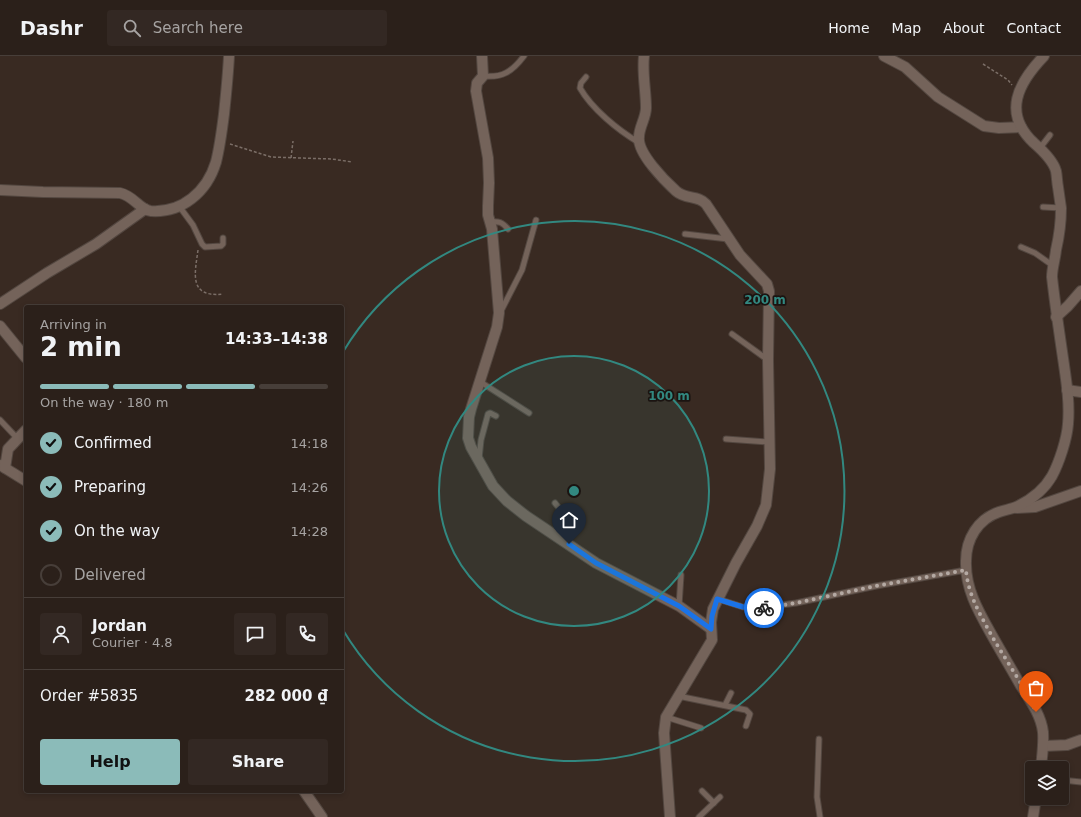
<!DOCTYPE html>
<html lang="en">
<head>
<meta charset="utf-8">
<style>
  body { margin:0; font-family:"DejaVu Sans",sans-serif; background:#332823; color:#f1f3f6; height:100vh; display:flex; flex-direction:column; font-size:15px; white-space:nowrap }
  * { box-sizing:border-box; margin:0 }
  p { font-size:13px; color:#a6a3a2 }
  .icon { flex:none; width:22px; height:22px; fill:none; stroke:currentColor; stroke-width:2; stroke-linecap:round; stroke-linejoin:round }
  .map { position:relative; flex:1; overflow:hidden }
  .drawer { position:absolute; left:24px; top:249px; width:320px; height:488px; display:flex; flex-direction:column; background:#2b201a; border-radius:4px; box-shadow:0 2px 6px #0003,0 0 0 1px #473e39 }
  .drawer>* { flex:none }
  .fabs { position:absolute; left:1025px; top:705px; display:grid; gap:8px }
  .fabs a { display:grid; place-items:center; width:44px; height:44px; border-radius:4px; background:#2b201a; box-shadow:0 2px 6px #0003,0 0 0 1px #473e39; font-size:20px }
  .pin { position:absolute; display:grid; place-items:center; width:34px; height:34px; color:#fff; margin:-41px -17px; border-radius:50% 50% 50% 0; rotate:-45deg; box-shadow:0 0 4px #0007 }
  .pin .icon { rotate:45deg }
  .courier { position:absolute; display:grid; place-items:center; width:40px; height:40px; margin:-20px; border:3px solid #1a73e8; border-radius:50%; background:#fff; color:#222; box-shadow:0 1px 5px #0007 }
  .head em { font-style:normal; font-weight:600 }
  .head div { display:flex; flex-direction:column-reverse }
  .head { display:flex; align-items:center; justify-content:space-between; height:68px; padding:0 16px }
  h1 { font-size:26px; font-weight:600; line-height:30px }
  .bar { display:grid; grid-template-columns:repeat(4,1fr); gap:6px 4px; align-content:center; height:48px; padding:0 16px }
  .bar i { height:5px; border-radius:3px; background:#473e39 }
  .bar .current { background:#8bbbb9 }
  .bar p { grid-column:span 4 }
  .line { display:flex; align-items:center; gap:10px; padding:0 16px; border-top:1px solid #473e39 }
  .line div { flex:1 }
  .round { display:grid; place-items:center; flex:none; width:42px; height:42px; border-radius:4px; background:#332823 }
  ol { padding:0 16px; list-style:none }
  li { display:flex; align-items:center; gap:12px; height:44px }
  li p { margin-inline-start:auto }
  li .icon { padding:4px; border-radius:50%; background:#8bbbb9; color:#111; stroke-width:4 }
  li:last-child { color:#a6a3a2 }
  li i { width:22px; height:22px; border:2px solid #473e39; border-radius:50% }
  .action { display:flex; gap:8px; margin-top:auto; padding:8px 16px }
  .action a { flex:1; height:46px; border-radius:4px; background:#8bbbb9; color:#111; font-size:16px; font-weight:600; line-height:46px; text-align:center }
  .action a+a { background:#332823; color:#f1f3f6 }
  header { display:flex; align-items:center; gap:24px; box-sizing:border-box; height:56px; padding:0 20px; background:#2b201a; border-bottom:1px solid #473e39 }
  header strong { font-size:19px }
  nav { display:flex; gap:22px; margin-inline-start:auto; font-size:14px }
  .search { width:280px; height:36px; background:#332823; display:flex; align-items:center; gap:10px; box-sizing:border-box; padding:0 14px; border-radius:4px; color:#a6a3a2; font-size:15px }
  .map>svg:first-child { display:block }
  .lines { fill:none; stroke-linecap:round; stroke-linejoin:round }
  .lane-casing { stroke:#534740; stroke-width:7 }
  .street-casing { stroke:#534740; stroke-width:12 }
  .path { stroke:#7b6e67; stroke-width:1.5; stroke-dasharray:3 2; stroke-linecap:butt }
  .lane { stroke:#74635a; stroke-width:5 }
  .street { stroke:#74635a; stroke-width:10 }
  .done { stroke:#b4a9a3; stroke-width:4; stroke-dasharray:0 7.2 }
  .route { stroke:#1a73e8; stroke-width:5 }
  .ring { fill:none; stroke:#328880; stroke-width:2 }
  .centre { fill:#328880; stroke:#1b1411; stroke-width:2 }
  .ring-label { font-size:12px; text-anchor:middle; font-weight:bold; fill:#328880; stroke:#1b1411; stroke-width:3.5; stroke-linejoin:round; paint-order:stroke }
</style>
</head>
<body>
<header>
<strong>Dashr</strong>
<div class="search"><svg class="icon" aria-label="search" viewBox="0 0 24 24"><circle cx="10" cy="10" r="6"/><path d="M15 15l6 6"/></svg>Search here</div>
<nav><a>Home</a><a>Map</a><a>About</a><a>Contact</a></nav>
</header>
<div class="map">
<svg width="1081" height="761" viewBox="0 0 1081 761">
  <rect width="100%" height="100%" fill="#392a22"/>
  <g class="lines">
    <defs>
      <g id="lane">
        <path d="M 483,20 C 502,22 512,16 524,0"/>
        <path d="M 586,21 L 581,27 L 580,32 C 592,53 618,74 638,86"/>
        <polyline points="1040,92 1050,79"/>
        <polyline points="179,150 193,169 202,188 205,191 221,190 223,188 223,182"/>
        <polyline points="1043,151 1061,152"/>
        <path d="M 490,166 C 499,165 502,166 508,173"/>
        <polyline points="685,178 728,183"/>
        <polyline points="1021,191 1035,197 1052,209"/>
        <polyline points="501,255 522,214 536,164"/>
        <polyline points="732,278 768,304"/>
        <polyline points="479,325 529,357"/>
        <polyline points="0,364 17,382"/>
        <polyline points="726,383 769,386"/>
        <polyline points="479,403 481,384 488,358 490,357 496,360"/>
        <path d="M 555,447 C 567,461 563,464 556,480"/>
        <polyline points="718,543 743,551 761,552 796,547 876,530 966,514"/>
        <polyline points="679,550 681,519"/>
        <polyline points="678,640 746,654 750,658 746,670"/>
        <polyline points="725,649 731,637"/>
        <polyline points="666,661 701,672"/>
        <polyline points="819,683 817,741 820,761"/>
        <polyline points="1062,724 1081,726"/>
        <polyline points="702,735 714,747"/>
        <polyline points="699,761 720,741"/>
      </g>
      <g id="street">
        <polyline points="482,0 483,20 477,27 476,35 488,102 489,127 488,150 488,159 492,173 499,257 497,271 471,353 469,361 468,382 471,391 493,430 507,445 526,460 596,507 679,550 711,573"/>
        <path d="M 644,0 C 642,17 646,35 646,52 C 646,62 639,71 639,81 C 637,97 665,125 676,135 C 686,144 698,139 706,148 L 740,199 L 767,228 L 769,235 L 768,304 L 770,413 L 766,449 L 757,470 L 736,507 L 713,553 L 711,566 L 712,584 L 666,661 L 664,677 L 670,761"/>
        <polyline points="884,0 905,11 938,41 984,70 999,72 1021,71"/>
        <path d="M 0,134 L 43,136 L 120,137 C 134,140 140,154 151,155 C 182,157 207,136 216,106 C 220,90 222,74 224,58 C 226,39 228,19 229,0"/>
        <polyline points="0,248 47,217 96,188 145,153"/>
        <polyline points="1056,261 1068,250 1081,235"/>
        <polyline points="0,270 26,302"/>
        <polyline points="1067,334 1081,336"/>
        <polyline points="0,409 26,425"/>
        <polyline points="5,412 8,393 26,374"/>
        <polyline points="1017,452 1035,451 1081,435"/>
        <polyline points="1044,690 1067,689 1081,684"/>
        <path d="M 1041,712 C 1042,700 1044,688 1043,676 C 1041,659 1030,644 1021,630 C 1012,614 1003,599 994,583 C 980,558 965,534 966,505 C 966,483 978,463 999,456 C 1005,454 1011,453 1016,451 C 1031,444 1044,434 1052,420 C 1059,407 1067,383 1068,368 C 1070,346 1066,323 1063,302 C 1059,275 1055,248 1052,221 C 1052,212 1055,204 1056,194 C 1059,181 1061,166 1061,152 C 1060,145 1059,138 1058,131 C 1057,126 1057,120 1056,115 C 1053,104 1042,94 1034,87 C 1002,57 1018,27 1044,0"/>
        <polyline points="304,735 322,761"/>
        <polyline points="1033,761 1036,742"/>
      </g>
    </defs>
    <use href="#lane" class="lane-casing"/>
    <use href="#street" class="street-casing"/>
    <g class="path">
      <polyline points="983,8 1008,24 1012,29"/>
      <polyline points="230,88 271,101 332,103 352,106"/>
      <polyline points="291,102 293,85"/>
      <path d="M 198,194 C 195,217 188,242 223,238"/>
    </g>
    <use href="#lane" class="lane"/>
    <use href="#street" class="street"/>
  </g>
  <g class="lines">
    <path class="done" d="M 764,552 L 796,547 L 876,530 L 966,514 C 968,539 981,560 993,582 C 1007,606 1024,630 1036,656"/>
    <polyline class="route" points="569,488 596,507 679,550 711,573 712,560 717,543 743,551 764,552"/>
  </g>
  <circle cx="574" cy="435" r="135" fill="#328880" fill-opacity=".12"/>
  <g class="ring">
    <circle cx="574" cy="435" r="135"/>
    <path d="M343 296A270 270 0 1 1 343 574"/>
  </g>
  <circle cx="574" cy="435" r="6" class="centre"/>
  <g class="ring-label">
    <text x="765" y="248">200 m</text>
    <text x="669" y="344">100 m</text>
  </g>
</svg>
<div class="fabs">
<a><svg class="icon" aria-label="layers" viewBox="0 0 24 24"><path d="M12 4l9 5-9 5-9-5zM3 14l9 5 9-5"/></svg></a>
</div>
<div class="pin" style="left:1036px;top:656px;background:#ea580c"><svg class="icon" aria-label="bag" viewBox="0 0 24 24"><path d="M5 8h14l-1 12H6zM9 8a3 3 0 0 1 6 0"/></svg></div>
<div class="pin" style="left:569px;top:488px;background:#1f2937"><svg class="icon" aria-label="home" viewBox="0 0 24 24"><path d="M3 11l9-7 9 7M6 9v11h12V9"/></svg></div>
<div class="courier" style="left:764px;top:552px"><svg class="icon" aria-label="bike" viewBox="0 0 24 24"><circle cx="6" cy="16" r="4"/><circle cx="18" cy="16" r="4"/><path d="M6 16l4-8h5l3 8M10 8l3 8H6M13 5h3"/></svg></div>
<section class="drawer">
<div class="head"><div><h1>2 min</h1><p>Arriving in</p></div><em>14:33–14:38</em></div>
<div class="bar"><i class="current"></i><i class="current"></i><i class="current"></i><i></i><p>On the way · 180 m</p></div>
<ol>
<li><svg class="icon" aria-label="check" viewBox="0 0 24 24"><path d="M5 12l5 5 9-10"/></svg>Confirmed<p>14:18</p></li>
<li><svg class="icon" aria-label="check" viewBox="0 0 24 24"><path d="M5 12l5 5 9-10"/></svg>Preparing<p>14:26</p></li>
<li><svg class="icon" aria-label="check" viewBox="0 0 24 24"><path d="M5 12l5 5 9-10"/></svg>On the way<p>14:28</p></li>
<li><i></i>Delivered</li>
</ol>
<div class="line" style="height:72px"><a class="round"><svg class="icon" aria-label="person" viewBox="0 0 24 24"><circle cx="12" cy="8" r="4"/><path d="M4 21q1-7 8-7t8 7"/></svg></a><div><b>Jordan</b><p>Courier · 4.8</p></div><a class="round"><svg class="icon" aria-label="chat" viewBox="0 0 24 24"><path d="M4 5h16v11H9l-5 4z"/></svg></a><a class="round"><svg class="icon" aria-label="phone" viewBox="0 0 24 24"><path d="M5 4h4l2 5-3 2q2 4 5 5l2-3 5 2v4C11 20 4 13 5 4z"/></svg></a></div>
<div class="line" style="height:52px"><div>Order #5835</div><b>282 000 ₫</b></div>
<div class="action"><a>Help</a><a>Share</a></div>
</section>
</div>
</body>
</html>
